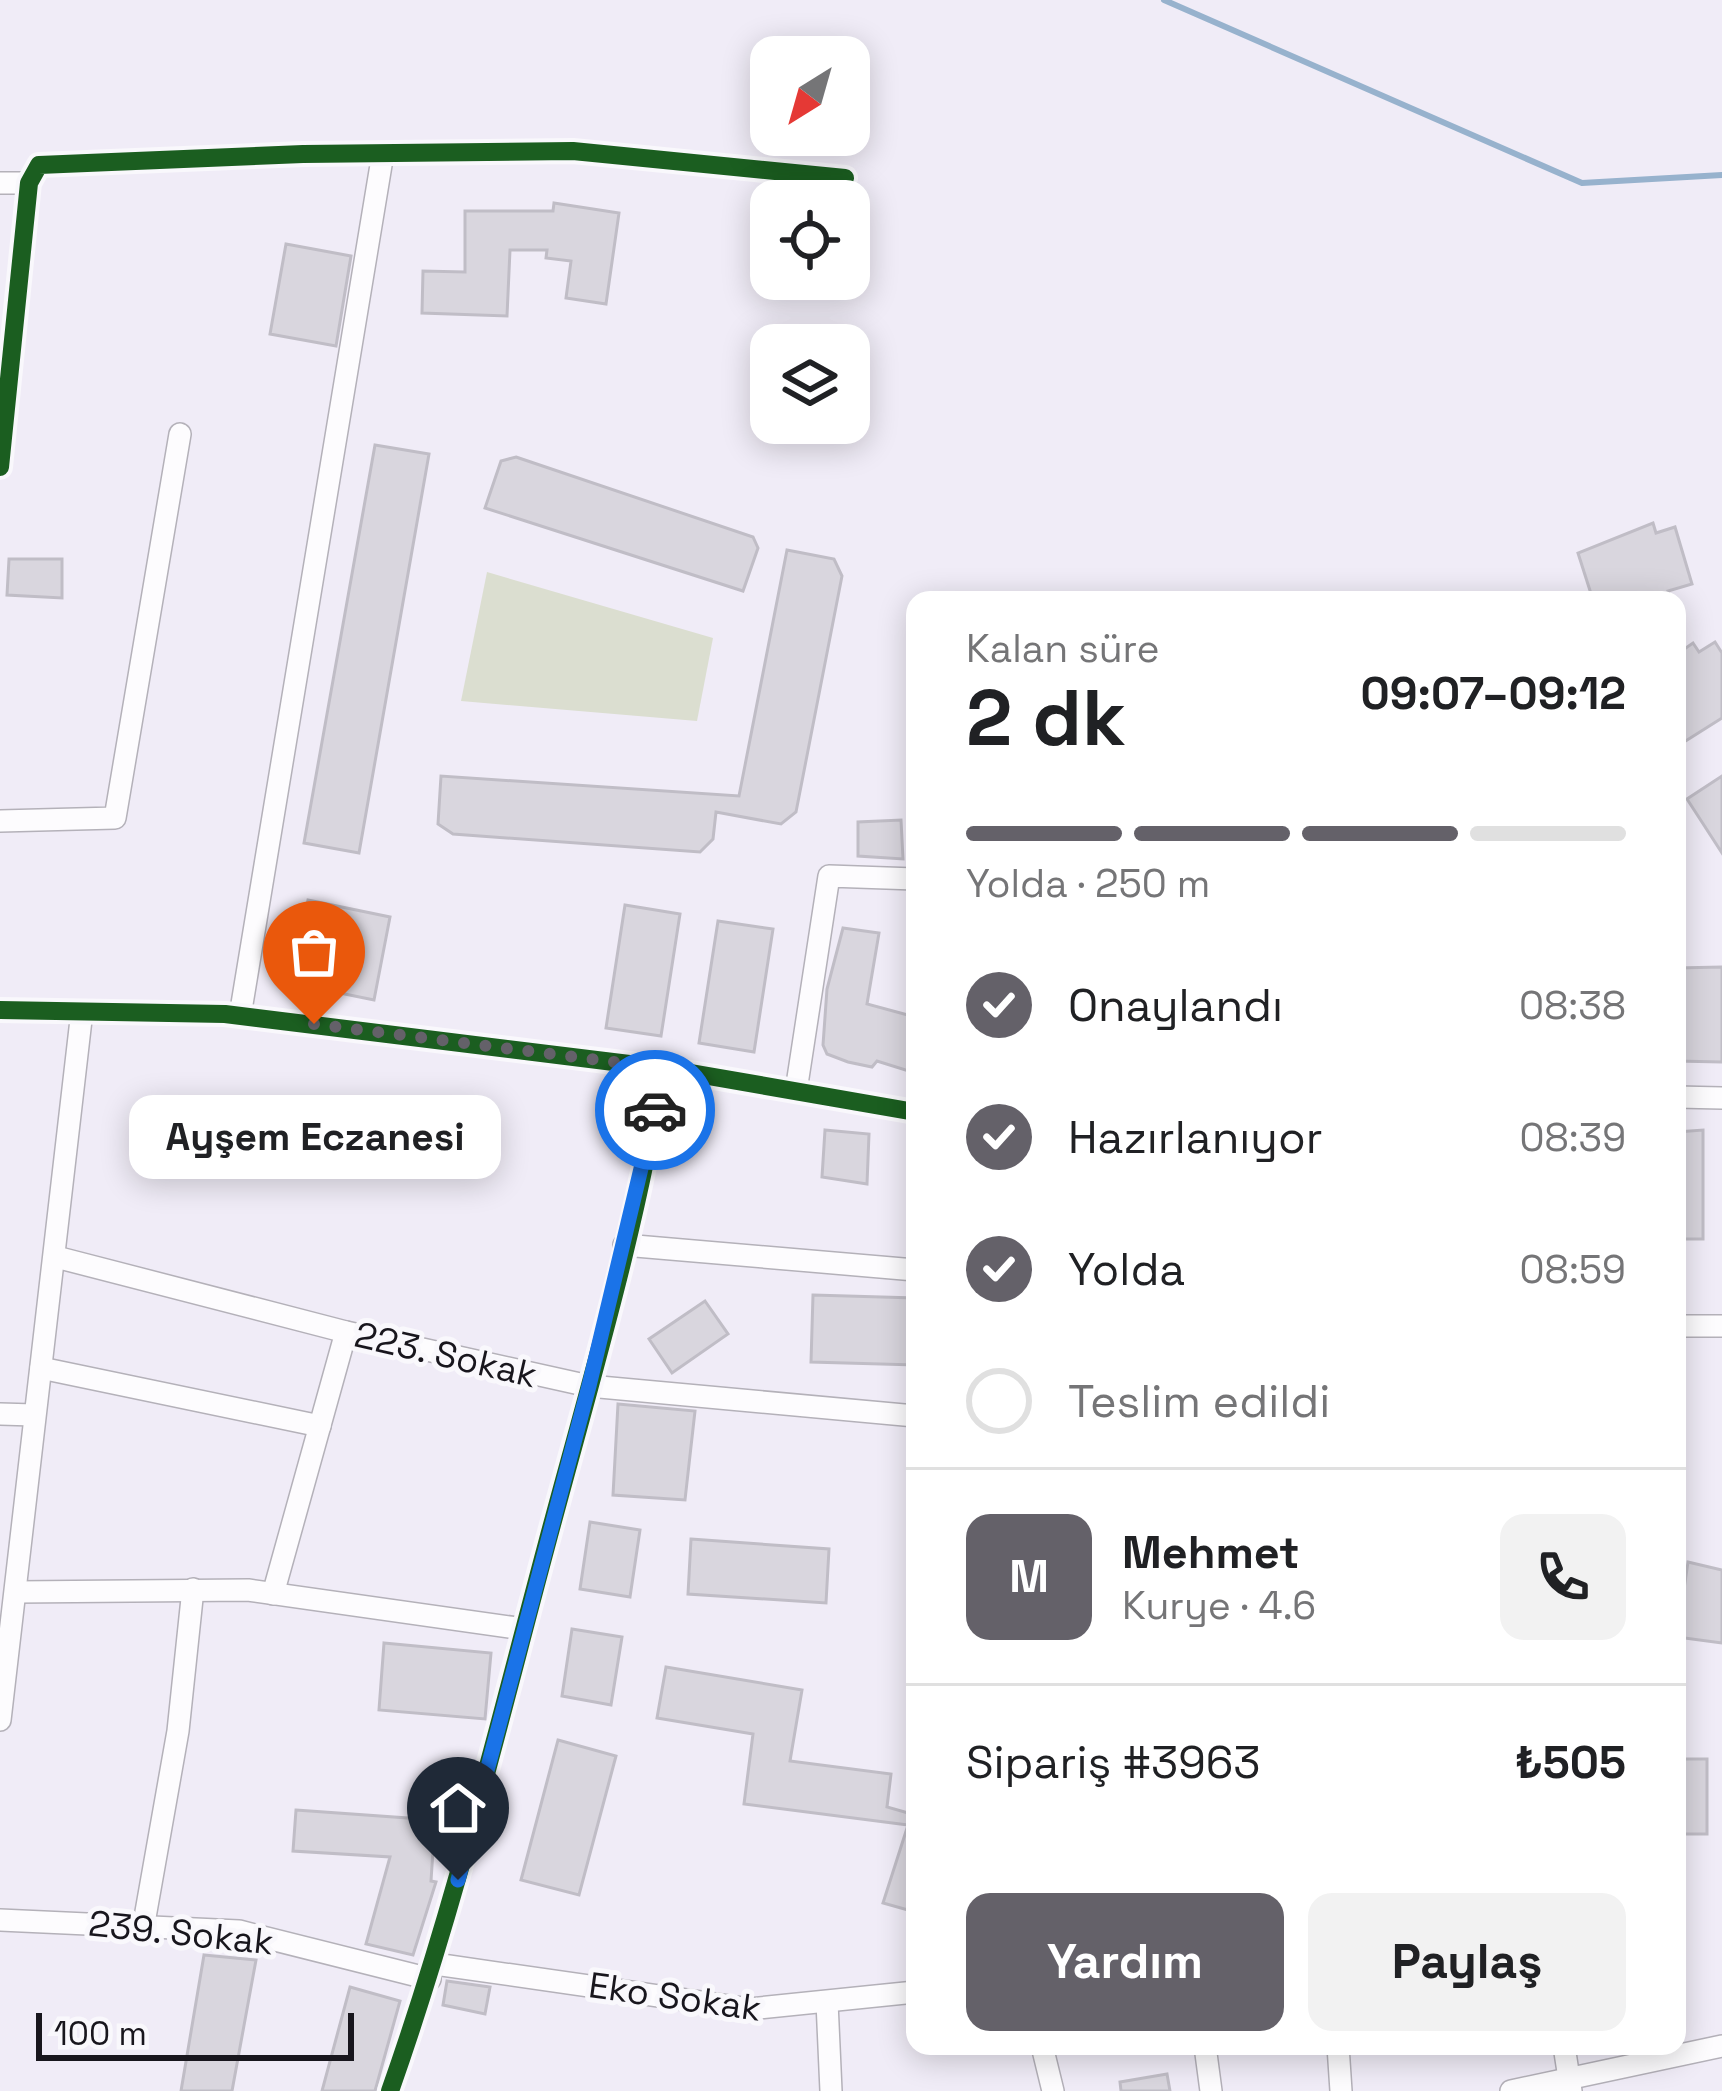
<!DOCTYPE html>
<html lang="tr">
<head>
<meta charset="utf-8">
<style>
  body { margin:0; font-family:"Space Grotesk",sans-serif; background:#f2f2f2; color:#202124; height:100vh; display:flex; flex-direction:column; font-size:45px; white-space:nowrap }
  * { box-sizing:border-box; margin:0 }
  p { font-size:39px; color:#757577 }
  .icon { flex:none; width:66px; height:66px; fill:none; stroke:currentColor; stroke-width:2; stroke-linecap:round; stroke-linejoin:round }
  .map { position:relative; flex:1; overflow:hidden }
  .side { position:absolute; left:906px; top:591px; width:780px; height:1464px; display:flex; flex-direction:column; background:#fff; border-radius:24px; box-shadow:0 6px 30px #0003 }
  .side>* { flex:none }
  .needle { width:78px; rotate:217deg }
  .buttons { position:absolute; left:750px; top:36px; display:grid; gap:24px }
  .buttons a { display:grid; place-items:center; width:120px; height:120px; border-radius:24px; background:#fff; box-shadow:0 6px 30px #0003; font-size:60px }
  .scale { position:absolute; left:36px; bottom:30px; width:318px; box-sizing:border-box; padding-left:12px; border:6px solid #18161d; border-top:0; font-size:33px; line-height:42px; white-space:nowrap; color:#18161d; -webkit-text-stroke:9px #f9f8fc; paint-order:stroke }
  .pin { position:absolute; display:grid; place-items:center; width:102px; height:102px; color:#fff; margin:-123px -51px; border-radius:50% 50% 50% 0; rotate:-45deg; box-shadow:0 0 12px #0007 }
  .pin .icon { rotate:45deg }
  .courier { position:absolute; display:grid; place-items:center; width:120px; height:120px; margin:-60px; border:9px solid #1a73e8; border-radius:50%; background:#fff; color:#222; box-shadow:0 3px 15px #0007 }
  .bubble { position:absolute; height:84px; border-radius:24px; background:#fff; box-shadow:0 6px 30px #0003; font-size:39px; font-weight:600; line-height:84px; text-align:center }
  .head em { font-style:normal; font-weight:600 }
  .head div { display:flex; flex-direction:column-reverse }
  .head { display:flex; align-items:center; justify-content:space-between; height:204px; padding:0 60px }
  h1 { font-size:78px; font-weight:600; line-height:90px }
  .bar { display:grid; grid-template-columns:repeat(4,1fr); gap:18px 12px; align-content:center; height:144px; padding:0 60px }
  .bar i { height:15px; border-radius:9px; background:#e0e0e0 }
  .bar .current { background:#646169 }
  .bar p { grid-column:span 4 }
  .line { display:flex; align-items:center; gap:30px; padding:0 60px; border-top:3px solid #e0e0e0 }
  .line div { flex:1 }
  .round { display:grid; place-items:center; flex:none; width:126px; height:126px; border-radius:24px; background:#f2f2f2 }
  ol { padding:0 60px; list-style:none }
  li { display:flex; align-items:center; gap:36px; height:132px }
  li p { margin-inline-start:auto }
  li .icon { padding:12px; border-radius:50%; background:#646169; color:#fff; stroke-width:4 }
  li:last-child { color:#757577 }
  li i { width:66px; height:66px; border:6px solid #e0e0e0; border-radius:50% }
  .primary-button { display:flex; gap:24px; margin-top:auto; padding:24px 60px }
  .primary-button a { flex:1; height:138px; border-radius:24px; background:#646169; color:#fff; font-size:48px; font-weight:600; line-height:138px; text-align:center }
  .primary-button a+a { background:#f2f2f2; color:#202124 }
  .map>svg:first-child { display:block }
  .green { fill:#dbded0 }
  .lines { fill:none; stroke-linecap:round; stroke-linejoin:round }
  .stream { stroke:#97b2cd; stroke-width:6 }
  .building { fill:#d9d6de; stroke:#c0bdc6; stroke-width:3 }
  .minor-casing { stroke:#b4b1b9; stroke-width:24 }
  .minor { stroke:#fdfcfe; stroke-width:21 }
  .cycleway-casing { stroke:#f9f8fc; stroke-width:26 }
  .cycleway { stroke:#1b5e20; stroke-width:18 }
  .done { stroke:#646169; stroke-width:12; stroke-dasharray:0 21.6 }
  .route { stroke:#1a73e8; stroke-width:15 }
  .labels { text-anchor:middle; stroke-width:10; stroke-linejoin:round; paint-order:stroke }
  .street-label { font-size:36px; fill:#18161d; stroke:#f9f8fc }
</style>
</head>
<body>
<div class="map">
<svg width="1722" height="2091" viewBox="0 0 1722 2091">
  <rect width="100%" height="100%" fill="#f0ecf7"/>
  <polygon class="green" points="487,572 713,638 697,721 461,701"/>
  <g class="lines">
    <polyline class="stream" points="1164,0 1582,183 1722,175"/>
  </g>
  <g class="building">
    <polygon points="554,203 619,213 606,304 566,298 571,261 546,258 547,250 510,250 507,316 422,313 423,271 465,272 465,211 553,211"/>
    <polygon points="286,244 351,256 336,346 270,334"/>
    <polygon points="375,445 429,454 359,853 304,843"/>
    <polygon points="516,457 753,537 758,548 743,591 485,508 501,461"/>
    <polygon points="1653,523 1656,533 1675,527 1692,584 1668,591 1671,600 1593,600 1578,553"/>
    <polygon points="787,550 834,559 842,576 796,812 781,824 716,812 713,839 700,852 453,834 438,824 441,776 739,796"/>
    <polygon points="9,559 62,559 62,598 7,595"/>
    <polygon points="1715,642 1722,653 1722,718 1684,742 1677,732 1677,654 1693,643 1699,652"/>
    <polygon points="1722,776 1722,853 1687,799"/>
    <polygon points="901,820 903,859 858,856 858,822"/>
    <polygon points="308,900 390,917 374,1000 291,983"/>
    <polygon points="625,905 680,914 661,1036 606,1028"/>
    <polygon points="718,921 773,929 754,1052 699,1043"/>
    <polygon points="843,928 879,933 867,1004 915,1017 915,1073 877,1061 872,1067 848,1062 827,1054 823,1045 827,989"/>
    <polygon points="1722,967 1722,1062 1677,1061 1677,968"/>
    <polygon points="825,1130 869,1134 867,1184 822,1177"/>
    <polygon points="1703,1130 1703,1239 1677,1239 1677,1132"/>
    <polygon points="813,1295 915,1298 915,1365 811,1362"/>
    <polygon points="705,1301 728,1334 672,1373 649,1339"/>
    <polygon points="618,1404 695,1411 685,1500 613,1495"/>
    <polygon points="590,1522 640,1530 630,1597 580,1589"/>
    <polygon points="691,1539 829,1549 826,1603 688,1594"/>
    <polygon points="1688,1562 1722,1570 1722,1643 1677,1637"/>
    <polygon points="572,1629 622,1637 611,1705 562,1696"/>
    <polygon points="384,1643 491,1653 485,1719 379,1710"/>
    <polygon points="666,1667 802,1690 790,1761 891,1774 887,1807 915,1815 915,1912 883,1903 908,1825 744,1804 753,1734 657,1718"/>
    <polygon points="558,1740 616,1756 579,1895 521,1880"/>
    <rect x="1677" y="1759" width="30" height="75"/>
    <polygon points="296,1810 435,1820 431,1881 436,1882 413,1955 366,1944 390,1857 293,1851"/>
    <polygon points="204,1955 256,1960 232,2091 181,2091"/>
    <polygon points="447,1981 490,1987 485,2014 443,2005"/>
    <polygon points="350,1987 400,2001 375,2091 322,2091"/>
    <polygon points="1167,2074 1170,2091 1121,2091 1120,2082"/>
  </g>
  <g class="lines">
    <defs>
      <g id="minor">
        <polyline points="0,183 29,183"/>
        <polyline points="0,467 29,183 39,165 303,154 573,151 845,178"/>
        <polyline points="0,821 115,818 180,434"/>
        <polyline points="0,1010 225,1014 662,1068 915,1112"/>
        <polyline points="240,1016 383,153"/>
        <polyline points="796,1091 829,876 915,879"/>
        <polyline points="1677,1097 1722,1098"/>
        <polyline points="624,1245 915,1270"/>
        <polyline points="56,1257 346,1332 589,1386 915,1416"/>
        <polyline points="1677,1326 1722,1326"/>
        <polyline points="41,1368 320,1426"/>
        <polyline points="0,1414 34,1415"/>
        <polyline points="16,1592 248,1590 524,1629"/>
        <polyline points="273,1594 346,1332"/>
        <polyline points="0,1720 82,1011"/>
        <polyline points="0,1920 239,1931 430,1979"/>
        <polyline points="144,1923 178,1731 193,1589"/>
        <polyline points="435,1964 749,2009 915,1992"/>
        <polyline points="827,2002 831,2091"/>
        <polyline points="1042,2046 1053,2091"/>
        <polyline points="1205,2046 1211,2091"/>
        <polyline points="1338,2046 1341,2091"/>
        <polyline points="1564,2046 1571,2091"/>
        <path d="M 390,2091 C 453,1913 497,1730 546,1547 C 588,1389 637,1230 662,1068"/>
        <polyline points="1511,2091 1722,2046"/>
      </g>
    </defs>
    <use href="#minor" class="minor-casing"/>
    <use href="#minor" class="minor"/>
    <defs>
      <g id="cycleway">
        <polyline points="0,467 29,183 39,165 303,154 573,151 845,178"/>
        <polyline points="0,1010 225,1014 662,1068 915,1112"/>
        <path d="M 390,2091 C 453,1913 497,1730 546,1547 C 588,1389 637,1230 662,1068"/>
      </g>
    </defs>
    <use href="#cycleway" class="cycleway-casing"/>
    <use href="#cycleway" class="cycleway"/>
  </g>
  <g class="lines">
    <polyline class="done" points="314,1024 662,1068 655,1110"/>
    <polyline class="route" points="458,1880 589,1386 655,1110"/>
  </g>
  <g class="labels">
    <g class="street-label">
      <text transform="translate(446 1354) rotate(13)" y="13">223. Sokak</text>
      <text transform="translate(181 1932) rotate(6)" y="13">239. Sokak</text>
      <text transform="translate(675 1996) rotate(8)" y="13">Eko Sokak</text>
    </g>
  </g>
</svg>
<div class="buttons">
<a><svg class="needle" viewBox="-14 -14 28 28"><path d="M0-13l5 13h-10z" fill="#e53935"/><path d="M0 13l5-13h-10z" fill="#757577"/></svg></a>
<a><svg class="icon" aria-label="locate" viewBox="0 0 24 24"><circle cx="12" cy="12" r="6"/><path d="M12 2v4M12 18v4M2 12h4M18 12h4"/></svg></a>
<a><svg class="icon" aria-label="layers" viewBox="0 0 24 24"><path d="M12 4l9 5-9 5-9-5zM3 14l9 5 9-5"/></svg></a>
</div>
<div class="scale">100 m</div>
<div class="pin" style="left:314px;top:1024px;background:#ea580c"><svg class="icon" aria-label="bag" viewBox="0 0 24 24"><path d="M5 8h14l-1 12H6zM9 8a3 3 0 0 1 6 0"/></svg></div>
<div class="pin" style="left:458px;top:1880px;background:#1f2937"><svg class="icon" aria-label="home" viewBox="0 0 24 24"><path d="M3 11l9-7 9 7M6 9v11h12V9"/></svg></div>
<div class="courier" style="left:655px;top:1110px"><svg class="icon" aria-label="car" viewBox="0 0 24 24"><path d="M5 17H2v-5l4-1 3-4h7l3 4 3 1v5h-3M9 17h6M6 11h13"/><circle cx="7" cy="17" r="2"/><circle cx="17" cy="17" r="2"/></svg></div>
<div class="bubble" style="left:129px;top:1095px;width:372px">Ayşem Eczanesi</div>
<section class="side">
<div class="head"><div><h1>2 dk</h1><p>Kalan süre</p></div><em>09:07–09:12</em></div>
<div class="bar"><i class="current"></i><i class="current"></i><i class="current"></i><i></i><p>Yolda · 250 m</p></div>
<ol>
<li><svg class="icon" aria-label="check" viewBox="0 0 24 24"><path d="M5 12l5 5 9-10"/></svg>Onaylandı<p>08:38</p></li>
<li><svg class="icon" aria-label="check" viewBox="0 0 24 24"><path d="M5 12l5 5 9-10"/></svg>Hazırlanıyor<p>08:39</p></li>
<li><svg class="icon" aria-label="check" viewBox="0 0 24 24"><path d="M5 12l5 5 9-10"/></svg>Yolda<p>08:59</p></li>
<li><i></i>Teslim edildi</li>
</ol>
<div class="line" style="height:216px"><b class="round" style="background:#646169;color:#fff">M</b><div><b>Mehmet</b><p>Kurye · 4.6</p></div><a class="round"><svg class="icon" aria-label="phone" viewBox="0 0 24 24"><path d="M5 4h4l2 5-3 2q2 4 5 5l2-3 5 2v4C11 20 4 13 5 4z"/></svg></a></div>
<div class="line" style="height:156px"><div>Sipariş #3963</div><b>₺505</b></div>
<div class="primary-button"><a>Yardım</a><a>Paylaş</a></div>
</section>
</div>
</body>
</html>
